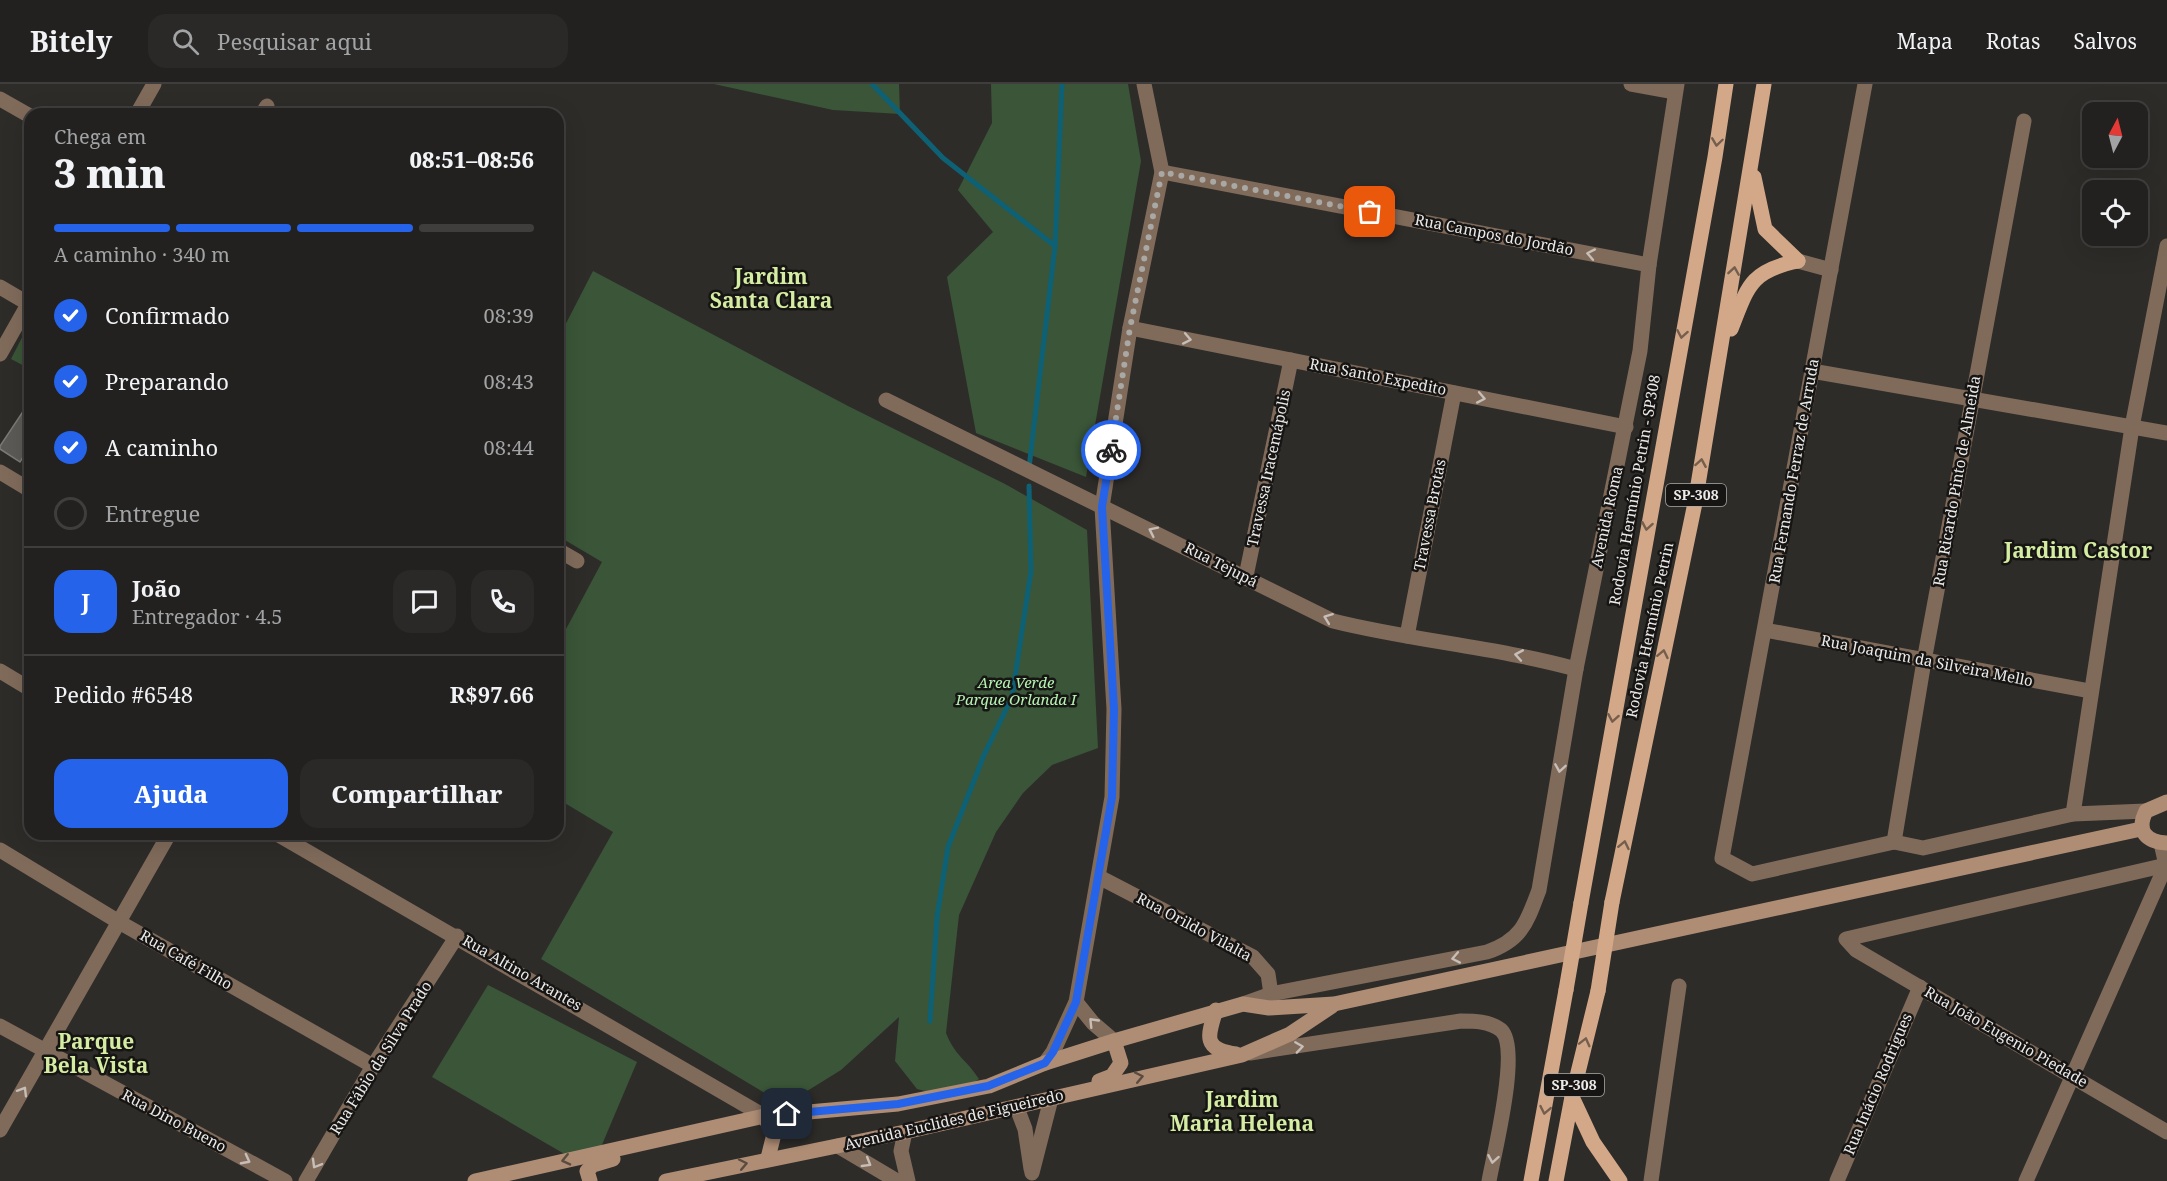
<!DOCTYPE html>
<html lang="pt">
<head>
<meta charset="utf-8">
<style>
  body { margin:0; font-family:"Noto Serif",serif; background:#2a2928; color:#f1f3f6; height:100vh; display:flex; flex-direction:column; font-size:22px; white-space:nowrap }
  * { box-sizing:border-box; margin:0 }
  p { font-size:20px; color:#a2a3a4 }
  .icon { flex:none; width:33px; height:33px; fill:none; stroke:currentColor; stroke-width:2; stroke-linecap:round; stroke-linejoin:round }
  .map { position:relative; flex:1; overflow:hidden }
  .panel { position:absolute; left:24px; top:24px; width:540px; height:732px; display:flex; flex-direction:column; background:#22211f; border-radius:18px; box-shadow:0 6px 24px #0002,0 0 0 2px #3f3e3d }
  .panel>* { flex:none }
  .needle { width:39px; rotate:7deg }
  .controls { position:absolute; left:2082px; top:18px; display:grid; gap:12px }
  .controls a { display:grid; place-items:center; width:66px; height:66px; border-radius:12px; background:#22211f; box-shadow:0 6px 24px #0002,0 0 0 2px #3f3e3d; font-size:30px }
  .pin { position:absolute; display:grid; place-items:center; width:51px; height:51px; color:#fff; margin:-26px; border-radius:12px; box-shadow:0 3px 9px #0006 }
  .courier { position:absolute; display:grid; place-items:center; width:60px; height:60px; margin:-30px; border:4px solid #2563eb; border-radius:50%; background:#fff; color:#222; box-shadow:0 2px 8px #0007 }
  .summary em { font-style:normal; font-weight:800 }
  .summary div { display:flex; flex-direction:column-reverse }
  .summary { display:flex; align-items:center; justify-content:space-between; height:102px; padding:0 30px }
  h1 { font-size:39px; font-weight:800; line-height:45px }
  .bar { display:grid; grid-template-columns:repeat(4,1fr); gap:9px 6px; align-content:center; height:72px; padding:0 30px }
  .bar i { height:8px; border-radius:4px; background:#3f3e3d }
  .bar .on { background:#2563eb }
  .bar p { grid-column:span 4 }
  .line { display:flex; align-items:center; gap:15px; padding:0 30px; border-top:2px solid #3f3e3d }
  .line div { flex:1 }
  .round { display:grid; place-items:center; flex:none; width:63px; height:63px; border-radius:18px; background:#2a2928 }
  ol { padding:0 30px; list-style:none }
  li { display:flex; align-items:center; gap:18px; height:66px }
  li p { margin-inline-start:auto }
  li .icon { padding:6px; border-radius:50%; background:#2563eb; color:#fff; stroke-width:4 }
  li:last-child { color:#a2a3a4 }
  li i { width:33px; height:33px; border:3px solid #3f3e3d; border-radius:50% }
  .action { display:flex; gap:12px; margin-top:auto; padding:12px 30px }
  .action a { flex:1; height:69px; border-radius:18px; background:#2563eb; color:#fff; font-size:24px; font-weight:800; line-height:69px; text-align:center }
  .action a+a { background:#2a2928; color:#f1f3f6 }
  header { display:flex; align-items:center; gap:36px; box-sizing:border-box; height:84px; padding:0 30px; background:#22211f; border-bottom:2px solid #3f3e3d }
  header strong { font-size:28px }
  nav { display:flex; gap:33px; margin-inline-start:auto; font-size:21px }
  .search { width:420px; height:54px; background:#2a2928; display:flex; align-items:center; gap:15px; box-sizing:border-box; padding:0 21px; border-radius:18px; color:#a2a3a4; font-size:22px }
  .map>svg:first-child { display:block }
  .green { fill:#3a5538 }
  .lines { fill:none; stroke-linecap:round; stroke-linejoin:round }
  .stream { stroke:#0e6175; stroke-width:5 }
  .building { fill:#5c5a57; stroke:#7c7a77; stroke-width:1.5 }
  .street { stroke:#806b5b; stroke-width:15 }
  .secondary { stroke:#af8d75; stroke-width:15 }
  .primary { stroke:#d3a888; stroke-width:15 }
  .primary-bridge { stroke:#d3a888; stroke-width:15 }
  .oneway { stroke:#745e4e }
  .oneway2 { stroke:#c6beb7 }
  .oneway3 { stroke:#5b4b3f }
  .done { stroke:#a9a8a5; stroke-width:6; stroke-dasharray:0 10.8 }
  .route { stroke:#2563eb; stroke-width:8 }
  .labels { text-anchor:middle; stroke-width:5; stroke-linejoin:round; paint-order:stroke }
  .shield { fill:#161513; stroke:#abaaa8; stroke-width:1.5 }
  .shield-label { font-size:14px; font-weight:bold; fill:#ebeae8 }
  .street-label { font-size:15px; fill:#ebeae8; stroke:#161513 }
  .park-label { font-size:15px; font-style:italic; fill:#b5f3b1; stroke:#161513 }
  .district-label { font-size:21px; font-weight:bold; fill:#d5eda2; stroke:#161513 }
</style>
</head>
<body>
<header>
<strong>Bitely</strong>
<div class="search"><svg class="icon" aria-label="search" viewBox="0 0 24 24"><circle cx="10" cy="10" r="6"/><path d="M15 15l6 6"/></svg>Pesquisar aqui</div>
<nav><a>Mapa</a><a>Rotas</a><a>Salvos</a></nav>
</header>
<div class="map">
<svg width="2167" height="1097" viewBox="0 0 2167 1097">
  <rect width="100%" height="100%" fill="#2e2c29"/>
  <g class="green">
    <polygon points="714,0 899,0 900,30 833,26"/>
    <polygon points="991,0 1128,0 1141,77 1086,393 976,349 947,193 993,148 958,106 992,39"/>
    <path d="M 593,187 L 848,322 L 1005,400 L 1087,446 L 1098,664 L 1052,681 L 1023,709 L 996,748 L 959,831 L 946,949 C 955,972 966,975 979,995 L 958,1009 L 945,1012 L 917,1005 L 895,977 L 899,933 L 841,986 L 791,1017 L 770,1012 L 541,875 L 613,748 L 558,715 L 558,560 L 602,478 L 558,452 L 558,255 Z"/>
    <polygon points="30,238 30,285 11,275"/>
    <polygon points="488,901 637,978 601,1063 568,1072 432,993"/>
  </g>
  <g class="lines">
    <g class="stream">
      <polyline points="872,0 943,74 1055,162"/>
      <polyline points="1029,384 1055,162 1062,0"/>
      <polyline points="930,937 937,833 948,763 984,671 1012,613 1031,487 1029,402"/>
    </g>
  </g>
  <polygon class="building" points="30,317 30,362 20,378 0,365 0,362"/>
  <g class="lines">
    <g class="street">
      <polyline points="1631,0 1675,8"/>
      <polyline points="1865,0 1722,774 1752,790 1894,758 1923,764 2073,730 2146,727"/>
      <polyline points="0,15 30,32"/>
      <polyline points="137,30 154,0"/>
      <polyline points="262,30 267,22"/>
      <polyline points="1162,88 1649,181"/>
      <polyline points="1798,177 1831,186"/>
      <polyline points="0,203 29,220"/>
      <polyline points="1130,244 1626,343"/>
      <polyline points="0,270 30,217"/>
      <polyline points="1812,287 2167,349"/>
      <path d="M 886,316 L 1333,537 C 1413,557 1496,563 1576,585"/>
      <polyline points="0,388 30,406"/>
      <polyline points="558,466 577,477"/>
      <polyline points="1246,492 1291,276"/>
      <polyline points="1765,546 2090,607"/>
      <polyline points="1407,552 1454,309"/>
      <polyline points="0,587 30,605"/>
      <polyline points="2073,730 2132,343 2167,162"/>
      <polyline points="277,750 764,1032"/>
      <polyline points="1894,758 1924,577 2024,37"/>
      <polyline points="0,766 119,838 373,982"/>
      <polyline points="2166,781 1846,855 1856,866 2167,1048"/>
      <polyline points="1099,793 1253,873 1268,890 1271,910"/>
      <polyline points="1076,918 1093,939 1114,957"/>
      <path d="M 1243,920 L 1271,910 L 1487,868 C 1522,856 1527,838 1539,806 L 1576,585 L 1640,267 L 1649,181 L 1677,0"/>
      <polyline points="0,942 285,1097"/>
      <path d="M 1250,969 L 1461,937 C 1474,937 1489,937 1501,946 C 1521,964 1494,1069 1489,1097"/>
      <polyline points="1045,979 1053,968 1076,918 1112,713 1114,625 1102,423 1130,244 1162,88 1144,0"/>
      <polyline points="1017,1024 1025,1045 1031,1085"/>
      <polyline points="0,1046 169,750"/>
      <polyline points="905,1048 901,1067 908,1097"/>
      <polyline points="838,1062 897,1097"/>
      <polyline points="1032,1089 1051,1015"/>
      <polyline points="306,1097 373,982 457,852"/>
      <polyline points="1651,1097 1679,902"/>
      <polyline points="1837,1097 1920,903"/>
      <polyline points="2026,1097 2166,781 2161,759"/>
    </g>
    <g class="secondary">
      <path d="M 2167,718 L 2146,727 C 2136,747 2146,758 2167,759"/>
      <path d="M 1216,926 C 1207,953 1203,965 1236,970"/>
      <polyline points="1099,997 1112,992 1121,979 1114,957"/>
      <polyline points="764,1032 774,1050 768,1074"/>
      <polyline points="475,1097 764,1032 898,1020 989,1002 1045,979 1114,957 1243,920 1269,924 1334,920 2141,745"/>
      <polyline points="590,1097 587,1087 593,1081 613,1075"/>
      <polyline points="666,1097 905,1048 1242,971 1290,950 1332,922"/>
    </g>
    <g class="primary">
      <polyline points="1754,93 1765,145 1798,177"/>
      <path d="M 1731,245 C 1748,202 1750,187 1798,177"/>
      <polyline points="1612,818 1695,419 1764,0"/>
      <polyline points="1581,819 1715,73 1726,0"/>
      <polyline points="1572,1013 1593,1058 1620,1097"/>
      <polyline points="1531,1097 1566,906"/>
      <polyline points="1556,1097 1572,1013 1598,907"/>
    </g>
    <g class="primary-bridge">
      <polyline points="1566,906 1581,819"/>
      <polyline points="1598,907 1612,818"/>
    </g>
  </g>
  <defs><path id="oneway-chevron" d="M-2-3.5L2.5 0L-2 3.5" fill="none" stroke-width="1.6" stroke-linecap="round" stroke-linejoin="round" transform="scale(1.5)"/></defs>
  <g class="oneway">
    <use href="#oneway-chevron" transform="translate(1717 58) rotate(98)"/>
    <use href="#oneway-chevron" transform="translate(1734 187) rotate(-81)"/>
    <use href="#oneway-chevron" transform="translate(1682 250) rotate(100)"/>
    <use href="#oneway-chevron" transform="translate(1701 379) rotate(-80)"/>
    <use href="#oneway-chevron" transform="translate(1647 442) rotate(100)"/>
    <use href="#oneway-chevron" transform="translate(1663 570) rotate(-78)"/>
    <use href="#oneway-chevron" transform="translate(1613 634) rotate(100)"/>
    <use href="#oneway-chevron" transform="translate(1624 761) rotate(-78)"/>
    <use href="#oneway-chevron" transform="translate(1585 958) rotate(-76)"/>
    <use href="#oneway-chevron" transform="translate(1545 1026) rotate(101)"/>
  </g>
  <g class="oneway2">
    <use href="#oneway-chevron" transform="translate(1591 170) rotate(-169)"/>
    <use href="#oneway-chevron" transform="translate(1187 255) rotate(11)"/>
    <use href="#oneway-chevron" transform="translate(1481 314) rotate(11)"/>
    <use href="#oneway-chevron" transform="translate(1153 447) rotate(-154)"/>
    <use href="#oneway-chevron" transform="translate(1328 534) rotate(-159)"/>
    <use href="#oneway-chevron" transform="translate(1519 571) rotate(-170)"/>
    <use href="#oneway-chevron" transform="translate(1560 684) rotate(99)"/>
    <use href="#oneway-chevron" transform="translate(1456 874) rotate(169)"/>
    <use href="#oneway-chevron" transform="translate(1093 938) rotate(-134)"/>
    <use href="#oneway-chevron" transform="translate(1299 963) rotate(-8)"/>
    <use href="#oneway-chevron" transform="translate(23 1007) rotate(-59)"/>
    <use href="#oneway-chevron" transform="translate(1493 1075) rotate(100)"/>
    <use href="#oneway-chevron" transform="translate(246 1076) rotate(28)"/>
    <use href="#oneway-chevron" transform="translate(867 1079) rotate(31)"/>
    <use href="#oneway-chevron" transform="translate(316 1080) rotate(120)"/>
  </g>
  <g class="oneway3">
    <use href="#oneway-chevron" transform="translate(1139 993) rotate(-12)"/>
    <use href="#oneway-chevron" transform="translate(566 1076) rotate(167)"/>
    <use href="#oneway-chevron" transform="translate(743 1080) rotate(-12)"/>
  </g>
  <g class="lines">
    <polyline class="done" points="1111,366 1130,244 1162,88 1370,128"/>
    <polyline class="route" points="787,1030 898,1020 988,1002 1045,979 1053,968 1076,918 1112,713 1114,625 1102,423 1111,366"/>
  </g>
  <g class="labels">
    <g class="shield">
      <rect x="1666" y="400" width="60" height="22" rx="4.5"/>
      <rect x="1544" y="990" width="60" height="22" rx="4.5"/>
    </g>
    <g class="shield-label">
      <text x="1696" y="416">SP-308</text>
      <text x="1574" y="1006">SP-308</text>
    </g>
    <g class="street-label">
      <text transform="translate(1494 151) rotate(11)" y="5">Rua Campos do Jordão</text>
      <text transform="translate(1378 293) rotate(11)" y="5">Rua Santo Expedito</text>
      <text transform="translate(1269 384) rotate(-78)" y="5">Travessa Iracemápolis</text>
      <text transform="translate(1794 387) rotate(-80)" y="5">Rua Fernando Ferraz de Arruda</text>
      <text transform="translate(1957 397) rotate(-80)" y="5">Rua Ricardo Pinto de Almeida</text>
      <text transform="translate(1635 406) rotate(-80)" y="5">Rodovia Hermínio Petrin - SP308</text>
      <text transform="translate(1430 431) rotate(-79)" y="5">Travessa Brotas</text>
      <text transform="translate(1607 433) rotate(-78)" y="5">Avenida Roma</text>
      <text transform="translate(1221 481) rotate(27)" y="5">Rua Tejupá</text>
      <text transform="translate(1650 546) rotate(-78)" y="5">Rodovia Hermínio Petrin</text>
      <text transform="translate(1927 577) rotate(11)" y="5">Rua Joaquim da Silveira Mello</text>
      <text transform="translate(1194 843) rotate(28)" y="5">Rua Orildo Vilalta</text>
      <text transform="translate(186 876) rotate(30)" y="5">Rua Café Filho</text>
      <text transform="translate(522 889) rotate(30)" y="5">Rua Altino Arantes</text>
      <text transform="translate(2006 953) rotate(30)" y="5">Rua João Eugenio Piedade</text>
      <text transform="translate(381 974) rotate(-58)" y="5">Rua Fábio da Silva Prado</text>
      <text transform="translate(1878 1000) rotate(-67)" y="5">Rua Inácio Rodrigues</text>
      <text transform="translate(954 1036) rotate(-13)" y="5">Avenida Euclides de Figueiredo</text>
      <text transform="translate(174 1037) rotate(28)" y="5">Rua Dino Bueno</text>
    </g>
    <g class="park-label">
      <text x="1016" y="604">Area Verde<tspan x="1016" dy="17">Parque Orlanda I</tspan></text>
    </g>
    <g class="district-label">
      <text x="771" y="200">Jardim<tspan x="771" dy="24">Santa Clara</tspan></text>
      <text x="2078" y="474">Jardim Castor</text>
      <text x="96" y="965">Parque<tspan x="96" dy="24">Bela Vista</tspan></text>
      <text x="1242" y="1023">Jardim<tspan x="1242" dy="24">Maria Helena</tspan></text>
    </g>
  </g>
</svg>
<div class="controls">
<a><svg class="needle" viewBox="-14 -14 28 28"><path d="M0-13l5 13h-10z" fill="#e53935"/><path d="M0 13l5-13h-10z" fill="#a2a3a4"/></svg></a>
<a><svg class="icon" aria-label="locate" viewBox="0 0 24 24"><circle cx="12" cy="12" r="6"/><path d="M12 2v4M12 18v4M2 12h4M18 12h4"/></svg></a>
</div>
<div class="pin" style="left:1370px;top:128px;background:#ea580c"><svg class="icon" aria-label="bag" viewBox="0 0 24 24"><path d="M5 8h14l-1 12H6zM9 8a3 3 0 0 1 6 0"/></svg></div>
<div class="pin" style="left:787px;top:1030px;background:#1f2937"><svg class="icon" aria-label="home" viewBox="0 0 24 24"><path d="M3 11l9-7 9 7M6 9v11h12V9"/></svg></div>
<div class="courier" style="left:1111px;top:366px"><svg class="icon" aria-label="bike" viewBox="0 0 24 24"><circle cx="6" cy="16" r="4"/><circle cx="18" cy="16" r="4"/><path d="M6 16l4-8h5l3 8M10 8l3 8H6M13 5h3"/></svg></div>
<section class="panel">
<div class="summary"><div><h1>3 min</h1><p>Chega em</p></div><em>08:51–08:56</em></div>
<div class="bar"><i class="on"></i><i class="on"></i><i class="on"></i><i></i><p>A caminho · 340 m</p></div>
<ol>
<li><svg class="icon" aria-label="check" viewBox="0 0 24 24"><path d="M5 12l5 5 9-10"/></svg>Confirmado<p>08:39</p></li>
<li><svg class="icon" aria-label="check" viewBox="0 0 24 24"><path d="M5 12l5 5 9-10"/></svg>Preparando<p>08:43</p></li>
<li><svg class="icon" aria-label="check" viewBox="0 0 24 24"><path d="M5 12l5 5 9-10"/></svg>A caminho<p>08:44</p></li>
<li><i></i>Entregue</li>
</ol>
<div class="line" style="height:108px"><b class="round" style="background:#2563eb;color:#fff">J</b><div><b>João</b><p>Entregador · 4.5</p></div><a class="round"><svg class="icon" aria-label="chat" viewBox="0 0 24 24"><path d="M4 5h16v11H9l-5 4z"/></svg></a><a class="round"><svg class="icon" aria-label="phone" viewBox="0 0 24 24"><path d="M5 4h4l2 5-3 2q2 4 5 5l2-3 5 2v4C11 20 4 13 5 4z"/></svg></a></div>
<div class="line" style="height:78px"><div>Pedido #6548</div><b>R$97.66</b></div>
<div class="action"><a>Ajuda</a><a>Compartilhar</a></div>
</section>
</div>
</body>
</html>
